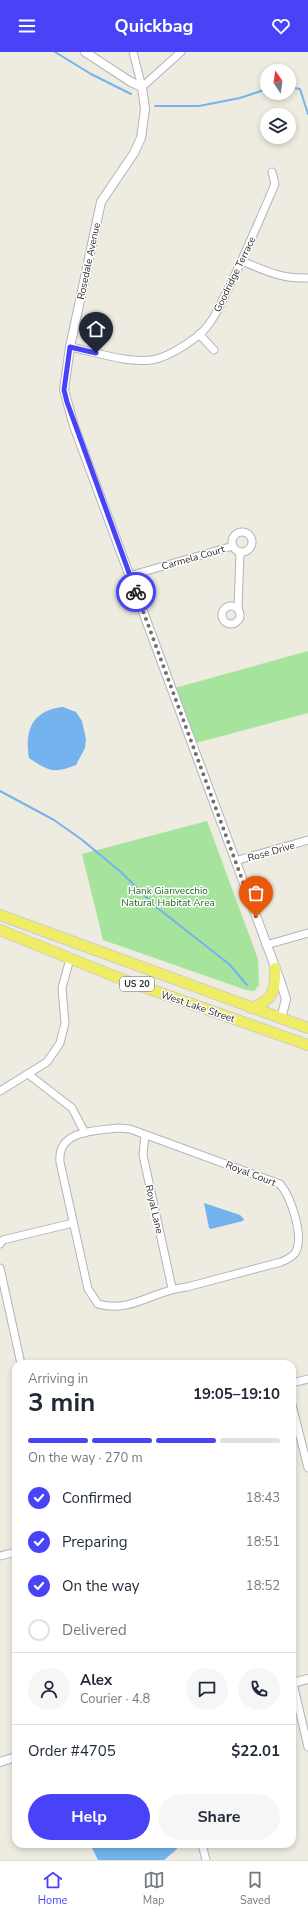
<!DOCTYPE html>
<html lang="en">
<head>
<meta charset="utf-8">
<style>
  body { margin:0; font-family:"Nunito Sans",sans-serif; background:#f6f6f7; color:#1f2937; height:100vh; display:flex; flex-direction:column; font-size:15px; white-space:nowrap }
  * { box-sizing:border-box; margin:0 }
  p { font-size:13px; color:#747a83 }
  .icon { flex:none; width:22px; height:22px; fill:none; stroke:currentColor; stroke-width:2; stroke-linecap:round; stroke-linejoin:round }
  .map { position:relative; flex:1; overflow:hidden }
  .details { position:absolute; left:12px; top:1308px; width:284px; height:488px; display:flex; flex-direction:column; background:#fff; border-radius:12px; box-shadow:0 2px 6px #0003 }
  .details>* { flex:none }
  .needle { width:26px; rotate:347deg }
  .controls { position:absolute; left:260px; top:12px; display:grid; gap:8px }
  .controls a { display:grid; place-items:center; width:36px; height:36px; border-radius:50%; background:#fff; box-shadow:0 2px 6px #0003; font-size:20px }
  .pin { position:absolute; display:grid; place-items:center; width:34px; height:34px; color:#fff; margin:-41px -17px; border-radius:50% 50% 50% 0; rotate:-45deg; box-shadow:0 0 4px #0007 }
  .pin .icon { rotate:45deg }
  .courier { position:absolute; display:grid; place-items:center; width:40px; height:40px; margin:-20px; border:3px solid #4943f8; border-radius:50%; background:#fff; color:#222; box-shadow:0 1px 5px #0007 }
  .head em { font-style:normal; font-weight:700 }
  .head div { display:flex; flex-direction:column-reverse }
  .head { display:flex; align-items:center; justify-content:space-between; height:68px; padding:0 16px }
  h1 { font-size:26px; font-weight:700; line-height:30px }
  .bar { display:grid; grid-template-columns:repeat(4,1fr); gap:6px 4px; align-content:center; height:48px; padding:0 16px }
  .bar i { height:5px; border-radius:3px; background:#e0e1e3 }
  .bar .selected { background:#4943f8 }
  .bar p { grid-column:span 4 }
  .line { display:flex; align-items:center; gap:10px; padding:0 16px; border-top:1px solid #e0e1e3 }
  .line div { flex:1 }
  .round { display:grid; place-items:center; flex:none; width:42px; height:42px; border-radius:21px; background:#f6f6f7 }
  ol { padding:0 16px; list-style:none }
  li { display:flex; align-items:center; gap:12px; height:44px }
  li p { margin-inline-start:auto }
  li .icon { padding:4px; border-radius:50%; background:#4943f8; color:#fff; stroke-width:4 }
  li:last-child { color:#747a83 }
  li i { width:22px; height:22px; border:2px solid #e0e1e3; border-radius:50% }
  .primary-button { display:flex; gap:8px; margin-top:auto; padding:8px 16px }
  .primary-button a { flex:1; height:46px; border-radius:24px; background:#4943f8; color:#fff; font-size:16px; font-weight:700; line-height:46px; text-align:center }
  .primary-button a+a { background:#f6f6f7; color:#1f2937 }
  header { display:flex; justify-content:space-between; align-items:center; height:52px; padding:0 16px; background:#4943f8; color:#fff; font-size:18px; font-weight:700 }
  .tab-bar { display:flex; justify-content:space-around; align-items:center; height:56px; border-top:1px solid #e0e1e3; background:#fff; font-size:11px; color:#747a83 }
  .tab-bar a { display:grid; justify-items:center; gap:2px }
  .tab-bar .selected { color:#4943f8 }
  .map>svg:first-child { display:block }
  .green { fill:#a6e39d }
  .water { fill:#75b3ee }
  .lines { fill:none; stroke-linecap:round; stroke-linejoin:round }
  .stream { stroke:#75b3ee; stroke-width:2 }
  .minor-casing { stroke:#b3b3c0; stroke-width:9 }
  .tertiary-casing { stroke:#b3b3c0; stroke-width:10 }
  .primary-casing { stroke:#cdcdcd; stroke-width:12 }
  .minor { stroke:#fff; stroke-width:7 }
  .tertiary { stroke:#fff; stroke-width:8 }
  .primary { stroke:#efed63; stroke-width:10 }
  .done { stroke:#71706c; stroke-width:4; stroke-dasharray:0 7.2 }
  .route { stroke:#4943f8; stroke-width:5 }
  .labels { text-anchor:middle; stroke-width:3; stroke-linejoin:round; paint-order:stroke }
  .shield { fill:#fff; stroke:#6c6c6c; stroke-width:1 }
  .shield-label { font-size:9px; font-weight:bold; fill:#2d2d2d }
  .street-label { font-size:10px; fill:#2d2d2d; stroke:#fff }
  .park-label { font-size:10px; fill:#1c6b1d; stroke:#fff }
</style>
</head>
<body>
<header><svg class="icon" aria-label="menu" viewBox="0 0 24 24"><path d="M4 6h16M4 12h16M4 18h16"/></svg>Quickbag<svg class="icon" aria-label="heart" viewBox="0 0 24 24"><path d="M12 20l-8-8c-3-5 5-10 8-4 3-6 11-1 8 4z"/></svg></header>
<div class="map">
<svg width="308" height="1808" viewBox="0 0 308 1808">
  <rect width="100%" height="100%" fill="#eeebe0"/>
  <g class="green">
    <polygon points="308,599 308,661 192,692 171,637"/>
    <polygon points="207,769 258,907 259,933 254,939 246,938 103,888 82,802"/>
  </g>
  <g class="water">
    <path d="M 63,655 L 76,660 L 82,669 L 86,687 L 85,696 L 76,713 C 53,722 49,719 29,706 C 24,678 33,658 63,655 Z"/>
    <polygon points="204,1151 240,1163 244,1167 243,1169 211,1177 209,1176"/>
    <polygon points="90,1792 177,1792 177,1797 164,1808 98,1808"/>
  </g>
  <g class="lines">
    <g class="stream">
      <polyline points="55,0 91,22 131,42"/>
      <polyline points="289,35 300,37 308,62"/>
      <polyline points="155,54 199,54 240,46 267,37"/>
      <polyline points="0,739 54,768 81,787 121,820 155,854 229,912 247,933"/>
    </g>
    <defs>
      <g id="minor">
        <polyline points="133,0 142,35 181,0"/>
        <path d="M 242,209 C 266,219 281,227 308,226"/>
        <polyline points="199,282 214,298"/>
        <path d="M 70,295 C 96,300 125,311 151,308 C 167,306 186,293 199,283 C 212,272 221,252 228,237 C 245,203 260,167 275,132 L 272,120"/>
        <circle cx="242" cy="490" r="10"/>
        <polyline points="129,524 233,494"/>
        <circle cx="231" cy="563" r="9"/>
        <polyline points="238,557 240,500"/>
        <polyline points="235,809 308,788"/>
        <polyline points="266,893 308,881"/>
        <polyline points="28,1022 72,1056 85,1081"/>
        <polyline points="0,1039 47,1010 60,991 65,971 62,936 70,907"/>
        <path d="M 118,1076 L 130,1077 L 280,1132 C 291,1145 305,1186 295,1201 C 292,1205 286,1208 281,1210 L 187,1235 C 156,1237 130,1262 98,1252 L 88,1237 L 60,1110 C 57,1078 95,1079 118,1076 Z"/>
        <polyline points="145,1083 143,1103 172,1236"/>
        <polyline points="0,1192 3,1188 11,1186 73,1171"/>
        <polyline points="0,1216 21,1312"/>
        <polyline points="292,1331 308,1327"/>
        <polyline points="292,1353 308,1416"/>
        <polyline points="0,1504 16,1500"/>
        <polyline points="293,1631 308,1695"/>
        <polyline points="202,1792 206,1808"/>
      </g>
      <g id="tertiary">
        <polyline points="85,0 131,30 142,35 145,57 141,86 134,101 101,150 70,295 64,338 74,374 281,931 286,947 281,967"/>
        <polyline points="292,1631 308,1627"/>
        <polyline points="0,1710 16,1705"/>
      </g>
      <g id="primary">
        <polyline points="0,863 308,976"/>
        <polyline points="0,878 121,927 308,993"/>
        <path d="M 251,956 C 273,949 276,938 275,916"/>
      </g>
    </defs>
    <use href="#minor" class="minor-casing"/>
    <use href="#tertiary" class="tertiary-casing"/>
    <use href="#primary" class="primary-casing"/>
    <use href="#minor" class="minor"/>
    <use href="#tertiary" class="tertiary"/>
    <use href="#primary" class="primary"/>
  </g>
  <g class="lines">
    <polyline class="done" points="136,540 256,865"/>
    <polyline class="route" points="96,301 70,295 64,338 67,350 136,540"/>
  </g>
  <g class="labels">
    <rect class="shield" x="120" y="925" width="34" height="14" rx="3"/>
    <g class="shield-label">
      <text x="137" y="935">US 20</text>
    </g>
    <g class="street-label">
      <text transform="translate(88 209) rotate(-78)" y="4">Rosedale Avenue</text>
      <text transform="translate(234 222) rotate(-64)" y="4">Goodridge Terrace</text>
      <text transform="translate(193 505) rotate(-16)" y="4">Carmela Court</text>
      <text transform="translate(271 799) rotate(-16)" y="4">Rose Drive</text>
      <text transform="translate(198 954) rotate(19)" y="4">West Lake Street</text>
      <text transform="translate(251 1121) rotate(21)" y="4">Royal Court</text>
      <text transform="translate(155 1157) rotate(77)" y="4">Royal Lane</text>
    </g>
    <g class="park-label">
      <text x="168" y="842">Hank Gianvecchio<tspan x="168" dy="12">Natural Habitat Area</tspan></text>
    </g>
  </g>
</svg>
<div class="controls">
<a><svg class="needle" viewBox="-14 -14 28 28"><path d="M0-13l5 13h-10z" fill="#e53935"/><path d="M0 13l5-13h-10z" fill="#747a83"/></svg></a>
<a><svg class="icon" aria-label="layers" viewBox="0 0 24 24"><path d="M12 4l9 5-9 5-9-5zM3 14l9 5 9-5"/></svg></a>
</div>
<div class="pin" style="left:256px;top:865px;background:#ea580c"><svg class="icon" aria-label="bag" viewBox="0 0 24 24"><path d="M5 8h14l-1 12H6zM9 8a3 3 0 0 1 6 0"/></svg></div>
<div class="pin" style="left:96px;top:301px;background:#1f2937"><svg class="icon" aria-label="home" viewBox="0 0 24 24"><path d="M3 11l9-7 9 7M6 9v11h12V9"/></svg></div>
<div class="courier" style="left:136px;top:540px"><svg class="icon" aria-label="bike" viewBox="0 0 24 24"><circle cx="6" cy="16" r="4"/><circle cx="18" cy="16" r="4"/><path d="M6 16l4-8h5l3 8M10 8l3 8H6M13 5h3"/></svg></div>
<section class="details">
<div class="head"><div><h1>3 min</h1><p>Arriving in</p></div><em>19:05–19:10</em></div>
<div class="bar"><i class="selected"></i><i class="selected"></i><i class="selected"></i><i></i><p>On the way · 270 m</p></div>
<ol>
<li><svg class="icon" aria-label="check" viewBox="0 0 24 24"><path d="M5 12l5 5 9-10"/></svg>Confirmed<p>18:43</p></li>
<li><svg class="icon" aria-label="check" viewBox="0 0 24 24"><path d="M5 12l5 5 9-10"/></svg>Preparing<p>18:51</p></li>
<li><svg class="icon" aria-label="check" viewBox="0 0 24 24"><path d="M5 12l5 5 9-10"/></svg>On the way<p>18:52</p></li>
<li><i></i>Delivered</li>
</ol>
<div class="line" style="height:72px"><a class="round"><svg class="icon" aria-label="person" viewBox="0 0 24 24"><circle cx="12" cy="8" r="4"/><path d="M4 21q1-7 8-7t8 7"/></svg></a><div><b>Alex</b><p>Courier · 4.8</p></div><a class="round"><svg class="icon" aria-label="chat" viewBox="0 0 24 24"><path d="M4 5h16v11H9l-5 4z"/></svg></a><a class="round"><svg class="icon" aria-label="phone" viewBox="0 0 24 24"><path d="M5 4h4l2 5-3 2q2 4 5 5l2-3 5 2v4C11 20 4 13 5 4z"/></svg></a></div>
<div class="line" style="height:52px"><div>Order #4705</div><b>$22.01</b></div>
<div class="primary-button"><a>Help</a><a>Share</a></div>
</section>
</div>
<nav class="tab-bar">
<a class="selected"><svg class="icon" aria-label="home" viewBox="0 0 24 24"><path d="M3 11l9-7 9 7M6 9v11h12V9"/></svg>Home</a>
<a><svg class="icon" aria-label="map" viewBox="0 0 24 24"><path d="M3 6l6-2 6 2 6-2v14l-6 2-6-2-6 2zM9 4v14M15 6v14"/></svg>Map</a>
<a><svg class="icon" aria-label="saved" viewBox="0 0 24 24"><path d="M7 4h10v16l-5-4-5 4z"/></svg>Saved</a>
</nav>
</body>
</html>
